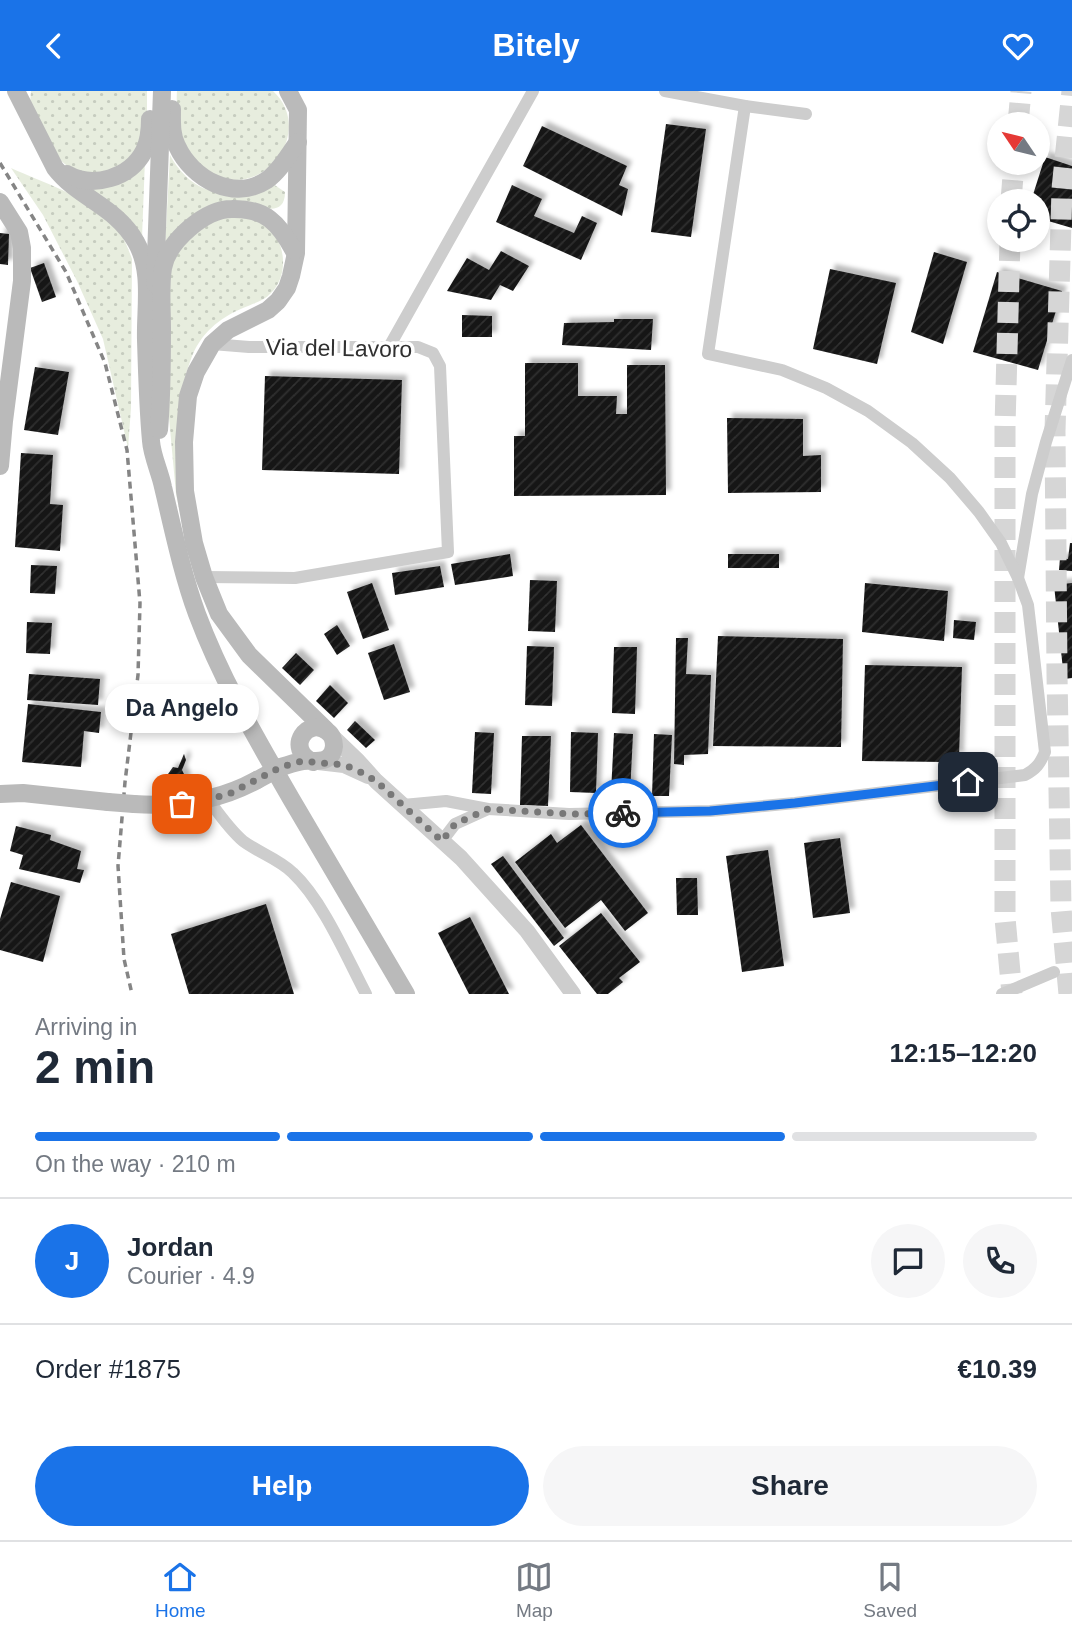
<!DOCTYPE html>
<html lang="en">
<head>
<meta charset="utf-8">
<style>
  body { margin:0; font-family:Arial,sans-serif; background:#f6f6f7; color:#1f2937; height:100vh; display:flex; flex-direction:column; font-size:26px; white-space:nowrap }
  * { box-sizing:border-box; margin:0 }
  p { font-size:23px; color:#747a83 }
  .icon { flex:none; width:38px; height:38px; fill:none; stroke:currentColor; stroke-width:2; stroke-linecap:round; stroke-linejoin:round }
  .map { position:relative; height:903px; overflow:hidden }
  .drawer { display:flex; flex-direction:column; background:#fff; flex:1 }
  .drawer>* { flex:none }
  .needle { width:46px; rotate:305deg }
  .controls { position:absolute; left:987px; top:21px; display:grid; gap:14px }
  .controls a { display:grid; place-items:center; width:63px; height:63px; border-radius:50%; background:#fff; box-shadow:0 4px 10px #0003; font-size:35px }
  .pin { position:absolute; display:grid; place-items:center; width:60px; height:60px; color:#fff; margin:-30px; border-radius:14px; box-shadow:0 4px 10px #0006 }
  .courier { position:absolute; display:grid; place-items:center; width:70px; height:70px; margin:-35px; border:5px solid #1a73e8; border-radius:50%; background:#fff; color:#222; box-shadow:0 2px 9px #0007 }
  .bubble { position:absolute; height:49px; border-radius:24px; background:#fff; box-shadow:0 4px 10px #0003; font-size:23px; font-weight:700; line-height:49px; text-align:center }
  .head em { font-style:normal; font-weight:700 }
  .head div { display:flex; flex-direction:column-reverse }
  .head { display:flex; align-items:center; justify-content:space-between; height:119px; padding:0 35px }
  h1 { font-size:46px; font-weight:700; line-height:52px }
  .bar { display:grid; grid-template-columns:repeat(4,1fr); gap:10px 7px; align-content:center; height:84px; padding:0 35px }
  .bar i { height:9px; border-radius:5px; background:#e0e1e3 }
  .bar .active { background:#1a73e8 }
  .bar p { grid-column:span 4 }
  .line { display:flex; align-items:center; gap:18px; padding:0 35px; border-top:2px solid #e0e1e3 }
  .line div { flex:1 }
  .round { display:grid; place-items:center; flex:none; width:74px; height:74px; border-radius:37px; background:#f6f6f7 }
  .cta { display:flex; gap:14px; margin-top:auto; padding:14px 35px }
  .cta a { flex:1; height:80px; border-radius:42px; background:#1a73e8; color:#fff; font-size:28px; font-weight:700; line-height:80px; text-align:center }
  .cta a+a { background:#f6f6f7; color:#1f2937 }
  header { display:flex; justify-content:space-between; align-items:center; height:91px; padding:0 35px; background:#1a73e8; color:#fff; font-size:32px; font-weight:700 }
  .tabs { display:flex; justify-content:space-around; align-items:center; height:98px; border-top:2px solid #e0e1e3; background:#fff; font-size:19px; color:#747a83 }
  .tabs a { display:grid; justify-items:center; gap:4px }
  .tabs .active { color:#1a73e8 }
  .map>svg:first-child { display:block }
  .grass { fill:url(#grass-dots) }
  .building { fill:url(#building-hatch); filter:url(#shadow) }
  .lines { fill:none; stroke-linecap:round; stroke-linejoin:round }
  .trunk-tunnel { stroke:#d6d6d6; stroke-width:21; stroke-dasharray:21 10; stroke-linecap:butt }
  .minor { stroke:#cdcdcd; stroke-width:12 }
  .tertiary { stroke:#cdcdcd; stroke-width:16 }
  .secondary { stroke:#bababa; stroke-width:18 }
  .rail { stroke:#858585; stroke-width:3.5; stroke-dasharray:7 5; stroke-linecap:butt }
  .secondary-bridge { stroke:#bababa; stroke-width:18 }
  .done { stroke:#787878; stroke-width:7; stroke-dasharray:0 12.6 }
  .route { stroke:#1a73e8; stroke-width:9 }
  .labels { text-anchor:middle; stroke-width:7; stroke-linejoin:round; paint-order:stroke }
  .street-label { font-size:23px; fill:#303030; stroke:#fff }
</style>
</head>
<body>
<header><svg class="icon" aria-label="back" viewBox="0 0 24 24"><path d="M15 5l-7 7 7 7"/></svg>Bitely<svg class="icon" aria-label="heart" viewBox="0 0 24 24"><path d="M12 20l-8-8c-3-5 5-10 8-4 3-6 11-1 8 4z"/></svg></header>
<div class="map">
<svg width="1072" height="903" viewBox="0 0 1072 903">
  <defs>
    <pattern id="grass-dots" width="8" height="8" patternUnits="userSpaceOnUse" patternTransform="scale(1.75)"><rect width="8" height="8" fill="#e7edde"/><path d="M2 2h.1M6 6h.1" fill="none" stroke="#c6ccbf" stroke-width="1.8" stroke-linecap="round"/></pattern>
    <pattern id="building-hatch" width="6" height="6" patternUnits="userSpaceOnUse" patternTransform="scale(1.75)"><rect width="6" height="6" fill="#171717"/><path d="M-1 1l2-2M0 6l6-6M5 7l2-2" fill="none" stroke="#303030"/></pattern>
    <filter id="shadow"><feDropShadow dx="5" dy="-5" stdDeviation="2" flood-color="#0004"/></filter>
  </defs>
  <rect width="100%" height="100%" fill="#fff"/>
  <g class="grass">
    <polygon points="31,0 147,0 147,34 142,51 121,76 96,83 71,78 60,69 30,13"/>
    <path d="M 177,0 L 273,0 C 312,36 273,99 223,88 C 220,87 216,87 213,86 C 207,83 202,75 197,70 C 193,66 185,60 182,54 C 178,45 176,11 177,0 Z"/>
    <path d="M 170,64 C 179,81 197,100 217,100 C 234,101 256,95 273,93 L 285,101 C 285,124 266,118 251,113 L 165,156 Z"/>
    <polygon points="145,68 142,147 81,95"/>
    <path d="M 11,77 C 42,91 85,105 110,129 C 121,140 127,154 132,168 L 131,317 L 128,357 L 103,248 L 77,190 L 43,124 Z"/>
    <path d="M 227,124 C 238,126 254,126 263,132 C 286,147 290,183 271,202 C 264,210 252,213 243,217 C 219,227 200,243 191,268 C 172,318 178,374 181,426 L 176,403 L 166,294 L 171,170 L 194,139 Z"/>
  </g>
  <g class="building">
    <polygon points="666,33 706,38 691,146 651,141"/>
    <polygon points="542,35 627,75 619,94 628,98 622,125 523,75"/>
    <polygon points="1045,66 1072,75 1072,137 1038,127 1038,110 1031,110"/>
    <polygon points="512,94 542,108 534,125 574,142 582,125 597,132 581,169 496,131"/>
    <polygon points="0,142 9,143 8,174 0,173"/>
    <polygon points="501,160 529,175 513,200 500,194 491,209 447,200 467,167 489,179"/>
    <polygon points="934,161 967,171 943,253 911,241"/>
    <polygon points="44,172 56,206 42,211 30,177"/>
    <polygon points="830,178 896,192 877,273 813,258"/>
    <polygon points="997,181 1062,200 1038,279 973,261"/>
    <polygon points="462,224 492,225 492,246 462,246"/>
    <polygon points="614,228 653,228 651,259 562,254 564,232 614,231"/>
    <polygon points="525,272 578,272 578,305 617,305 616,323 627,323 627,274 665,274 666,404 514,405 514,345 525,345"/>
    <polygon points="35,276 69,281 58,344 24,339"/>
    <polygon points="265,285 402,289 399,383 262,379"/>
    <polygon points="727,327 803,328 803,365 821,364 821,401 728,402"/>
    <polygon points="21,362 53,364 50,413 63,414 60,460 15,456"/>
    <polygon points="1070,452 1072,452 1072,480 1059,479 1060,467 1068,468"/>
    <polygon points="510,463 513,485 455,494 451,473"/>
    <rect x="728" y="463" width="51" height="14"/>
    <polygon points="31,474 57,475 55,503 30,502"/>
    <polygon points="440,475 444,496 395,504 392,482"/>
    <polygon points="530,489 557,490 555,541 528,540"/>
    <polygon points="372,492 389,539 363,548 347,501"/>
    <polygon points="865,492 948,500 944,550 862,541"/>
    <polygon points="1072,492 1072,587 1064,588 1054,494"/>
    <polygon points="954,529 976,531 974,549 953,547"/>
    <polygon points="27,531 52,532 50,563 26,562"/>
    <polygon points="337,534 350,555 337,564 324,543"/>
    <polygon points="718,545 843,548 841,656 713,655"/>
    <polygon points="676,547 688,547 686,583 711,584 708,663 684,664 684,674 674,673"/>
    <polygon points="394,553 410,601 384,609 368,562"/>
    <polygon points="527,555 554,556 552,615 525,614"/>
    <polygon points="614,556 637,556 635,623 612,622"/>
    <polygon points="296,562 314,579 300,594 282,577"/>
    <polygon points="865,574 962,576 959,666 944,665 943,671 862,670"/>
    <polygon points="29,583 100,588 98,614 27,609"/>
    <polygon points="330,594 348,612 334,627 316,610"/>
    <polygon points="28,613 101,621 99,642 84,640 81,676 22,671"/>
    <polygon points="355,630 375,649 366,657 347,639"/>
    <polygon points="475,641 494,642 491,703 472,702"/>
    <polygon points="571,641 598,642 596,702 570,701"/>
    <polygon points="614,642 633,643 630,703 611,702"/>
    <polygon points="654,643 672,644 669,705 652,705"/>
    <polygon points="522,645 551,645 548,715 520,714"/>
    <polygon points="184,663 186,669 182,679 186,687 182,693 173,693 168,683 173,676 178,677"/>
    <polygon points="581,734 648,822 625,840 601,809 565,837 515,771 551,743 557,752"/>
    <polygon points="16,735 51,744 50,749 81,760 77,778 84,779 80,792 19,778 23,764 10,760"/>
    <polygon points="840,747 850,822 813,827 804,752"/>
    <polygon points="768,759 784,875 742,881 726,765"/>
    <polygon points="503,765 564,847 554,855 491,773"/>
    <polygon points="676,787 697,787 698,824 677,824"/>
    <polygon points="11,791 60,805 43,871 0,859 0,828"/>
    <polygon points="266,813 294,903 189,903 171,843"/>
    <polygon points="601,822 640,871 619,887 623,891 608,903 597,903 559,855"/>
    <polygon points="470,826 509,903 469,903 438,842"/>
  </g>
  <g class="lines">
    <g class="trunk-tunnel">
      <polyline points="1018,33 1021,0"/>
      <polyline points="1011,110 1014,72"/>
      <polyline points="1010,149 1005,335 1005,827 1012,903"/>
      <polyline points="1069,903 1061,817 1057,583 1055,340 1062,98 1072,0"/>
    </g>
    <g class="minor">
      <polyline points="665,0 745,15 806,23"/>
      <polyline points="389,256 533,0"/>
      <polyline points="204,486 295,487 448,461 440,275 433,262 418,256 249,256 212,253"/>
      <polyline points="1018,487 1032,403 1046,351 1072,269"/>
      <path d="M 208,708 C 219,723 229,738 243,750 C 259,762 279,768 293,782 C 323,810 347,867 366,903"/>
      <path d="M 403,714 L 446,710 L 488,718 L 569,723 L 710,720 L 795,712 L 1025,684 C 1036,678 1040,673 1045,661 L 1028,514 L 1018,487 L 1001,452 L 979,421 L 950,387 L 912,352 L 868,320 L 826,297 L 782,279 L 708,263 L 745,15"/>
      <polyline points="442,750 455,733 488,718"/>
      <polyline points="1002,903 1054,881"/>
    </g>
    <g class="tertiary">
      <polyline points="333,646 358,670 376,690 461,767 527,840 573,903"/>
      <polyline points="318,671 344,674 368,685"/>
    </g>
    <g class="secondary">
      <path d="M 16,0 L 55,77 C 78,107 116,115 136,151 C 153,180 145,217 146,249 C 147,283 148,317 151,350 C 152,365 160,381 163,396 C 173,438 182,482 197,523 C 222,590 258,650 293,711 C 331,775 368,839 406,903"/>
      <polyline points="288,0 298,19 296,162 291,185 287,197 278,210 268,219 228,239 212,253 196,281 188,305 184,351 185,400 194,452 204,486 219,523 249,564 326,639"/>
      <path d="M 172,18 C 172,30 171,44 177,55 C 192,88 234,111 267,89 C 280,80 289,63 298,51"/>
      <path d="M 67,83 C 93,98 130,87 144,60 C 149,50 150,39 150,28"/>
      <polyline points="0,111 19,141 22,157 22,190 4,330 0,375"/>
      <polyline points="155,193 162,0"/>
      <path d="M 159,339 C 162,305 162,271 162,237 C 162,217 160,196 163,177 C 168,150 205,118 232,118 C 265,117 279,132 294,160"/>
      <path d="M 281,676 C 288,674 296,671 303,670 C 315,669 332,674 334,655 C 334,650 332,644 328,641 C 308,624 284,658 313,671"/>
      <polyline points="0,703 23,702 108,711"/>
      <path d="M 134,713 C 177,716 219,710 257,689"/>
    </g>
    <polyline class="rail" points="0,72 66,181 105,272 127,359 140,512 138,584 125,691 118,775 124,868 132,903"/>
    <g class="secondary-bridge">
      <polyline points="257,689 281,676"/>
      <polyline points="108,711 134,713"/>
    </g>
  </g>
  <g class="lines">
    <polyline class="done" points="182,713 227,704 281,676 302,670 344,674 357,679 376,690 442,750 455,733 488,718 569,723 623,722"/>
    <polyline class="route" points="623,722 710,720 795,712 968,691"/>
  </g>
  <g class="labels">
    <g class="street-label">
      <text transform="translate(339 257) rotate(1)" y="8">Via del Lavoro</text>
    </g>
  </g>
</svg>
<div class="controls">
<a><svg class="needle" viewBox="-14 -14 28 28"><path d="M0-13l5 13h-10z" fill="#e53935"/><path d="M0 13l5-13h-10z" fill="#747a83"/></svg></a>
<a><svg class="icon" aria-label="locate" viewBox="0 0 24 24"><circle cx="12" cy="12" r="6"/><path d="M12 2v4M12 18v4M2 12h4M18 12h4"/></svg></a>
</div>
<div class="pin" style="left:182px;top:713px;background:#ea580c"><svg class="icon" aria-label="bag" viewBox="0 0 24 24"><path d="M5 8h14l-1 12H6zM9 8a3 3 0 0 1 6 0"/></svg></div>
<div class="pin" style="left:968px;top:691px;background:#1f2937"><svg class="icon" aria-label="home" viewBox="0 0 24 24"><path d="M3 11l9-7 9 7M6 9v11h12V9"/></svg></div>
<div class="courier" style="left:623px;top:722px"><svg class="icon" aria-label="bike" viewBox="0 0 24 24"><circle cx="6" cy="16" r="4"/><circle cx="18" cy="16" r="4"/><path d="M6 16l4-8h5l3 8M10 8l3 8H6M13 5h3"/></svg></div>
<div class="bubble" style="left:105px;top:593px;width:154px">Da Angelo</div>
</div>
<section class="drawer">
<div class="head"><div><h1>2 min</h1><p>Arriving in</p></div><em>12:15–12:20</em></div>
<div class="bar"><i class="active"></i><i class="active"></i><i class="active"></i><i></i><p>On the way · 210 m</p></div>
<div class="line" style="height:126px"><b class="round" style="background:#1a73e8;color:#fff">J</b><div><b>Jordan</b><p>Courier · 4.9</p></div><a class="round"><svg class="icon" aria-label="chat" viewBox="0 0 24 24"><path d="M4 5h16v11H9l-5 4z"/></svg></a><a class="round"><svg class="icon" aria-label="phone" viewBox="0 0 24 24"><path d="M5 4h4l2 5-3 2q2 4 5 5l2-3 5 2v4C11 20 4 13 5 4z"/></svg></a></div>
<div class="line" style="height:91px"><div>Order #1875</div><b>€10.39</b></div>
<div class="cta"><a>Help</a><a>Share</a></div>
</section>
<nav class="tabs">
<a class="active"><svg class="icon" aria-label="home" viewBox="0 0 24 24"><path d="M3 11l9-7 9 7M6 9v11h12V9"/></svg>Home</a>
<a><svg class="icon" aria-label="map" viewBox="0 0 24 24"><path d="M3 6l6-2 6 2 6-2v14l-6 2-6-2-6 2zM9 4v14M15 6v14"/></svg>Map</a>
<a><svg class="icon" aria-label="saved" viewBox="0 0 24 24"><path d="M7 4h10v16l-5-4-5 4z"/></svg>Saved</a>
</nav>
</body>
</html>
